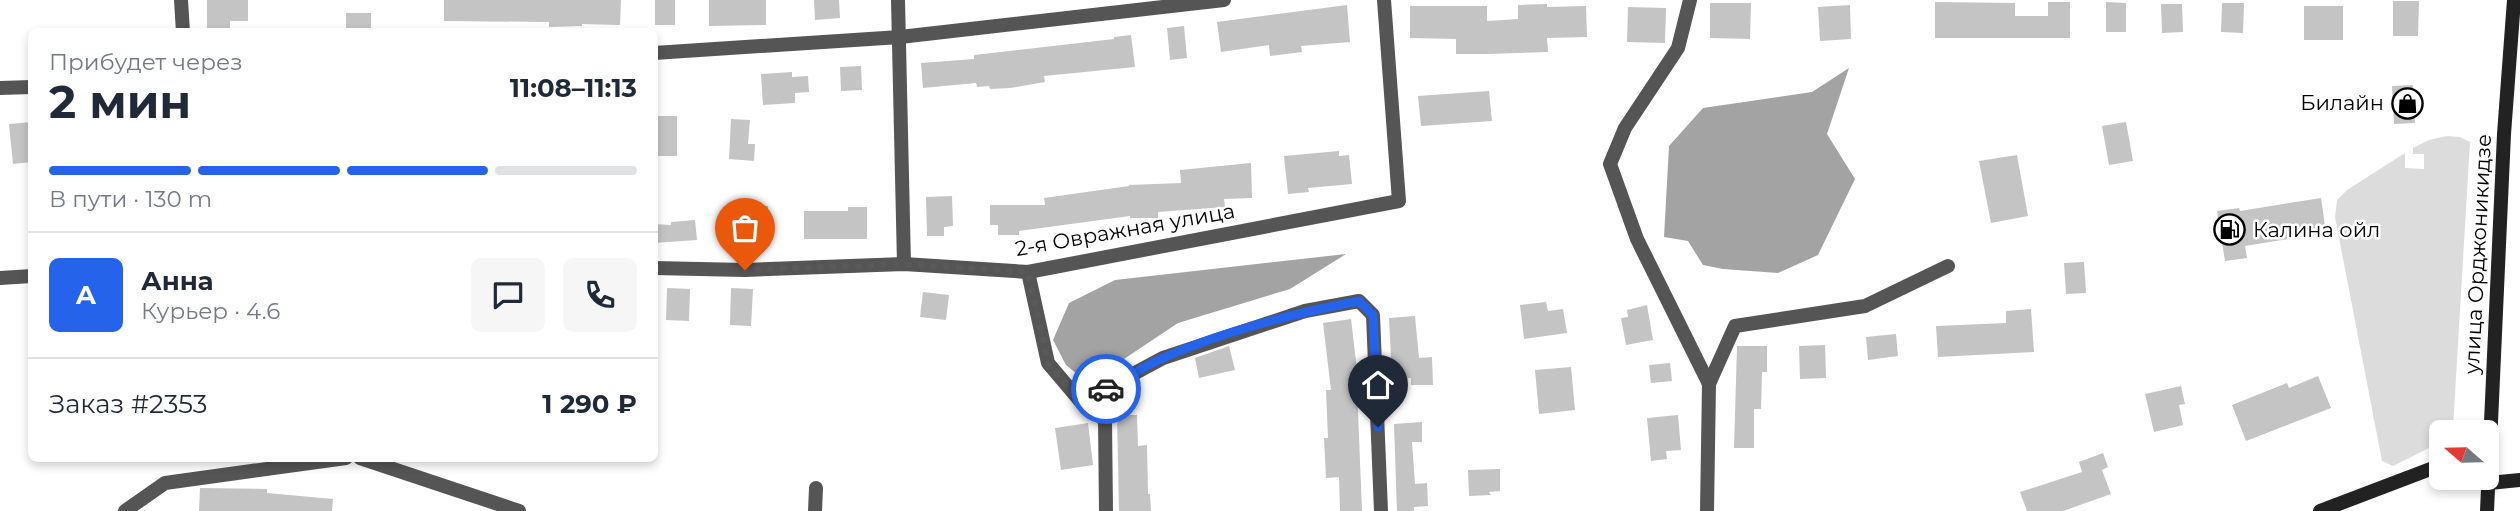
<!DOCTYPE html>
<html lang="ru">
<head>
<meta charset="utf-8">
<style>
  body { margin:0; font-family:Montserrat,sans-serif; background:#f6f6f7; color:#1f2937; height:100vh; display:flex; flex-direction:column; font-size:26px; white-space:nowrap }
  * { box-sizing:border-box; margin:0 }
  p { font-size:23px; color:#747a83 }
  .icon { flex:none; width:38px; height:38px; fill:none; stroke:currentColor; stroke-width:2; stroke-linecap:round; stroke-linejoin:round }
  .map { position:relative; flex:1; overflow:hidden }
  .drawer { position:absolute; left:28px; top:28px; width:630px; height:434px; display:flex; flex-direction:column; background:#fff; border-radius:10px; box-shadow:0 4px 10px #0003 }
  .drawer>* { flex:none }
  .needle { width:46px; rotate:290deg }
  .controls { position:absolute; left:2429px; top:420px; display:grid; gap:14px }
  .controls a { display:grid; place-items:center; width:70px; height:70px; border-radius:10px; background:#fff; box-shadow:0 4px 10px #0003; font-size:35px }
  .pin { position:absolute; display:grid; place-items:center; width:60px; height:60px; color:#fff; margin:-72px -30px; border-radius:50% 50% 50% 0; rotate:-45deg; box-shadow:0 0 7px #0007 }
  .pin .icon { rotate:45deg }
  .courier { position:absolute; display:grid; place-items:center; width:70px; height:70px; margin:-35px; border:5px solid #2563eb; border-radius:50%; background:#fff; color:#222; box-shadow:0 2px 9px #0007 }
  .head em { font-style:normal; font-weight:700 }
  .head div { display:flex; flex-direction:column-reverse }
  .head { display:flex; align-items:center; justify-content:space-between; height:119px; padding:0 21px }
  h1 { font-size:46px; font-weight:700; line-height:52px }
  .bar { display:grid; grid-template-columns:repeat(4,1fr); gap:10px 7px; align-content:center; height:84px; padding:0 21px }
  .bar i { height:9px; border-radius:5px; background:#e0e1e3 }
  .bar .on { background:#2563eb }
  .bar p { grid-column:span 4 }
  .line { display:flex; align-items:center; gap:18px; padding:0 21px; border-top:2px solid #e0e1e3 }
  .line div { flex:1 }
  .round { display:grid; place-items:center; flex:none; width:74px; height:74px; border-radius:10px; background:#f6f6f7 }
  .map>svg:first-child { display:block }
  .green { fill:#dcdcdc }
  .water { fill:#a3a3a3 }
  .building { fill:#c4c4c4 }
  .lines { fill:none; stroke-linecap:round; stroke-linejoin:round }
  .street { stroke:#555; stroke-width:14 }
  .secondary { stroke:#222; stroke-width:14 }
  .done { stroke:#595959; stroke-width:7; stroke-dasharray:0 12.6 }
  .route { stroke:#2563eb; stroke-width:9 }
  .labels { text-anchor:middle; stroke-width:5; stroke-linejoin:round; paint-order:stroke }
  .poi-label { font-size:21px; fill:#000; stroke:#fff; text-anchor:end }
  .street-label { font-size:21px; fill:#000; stroke:#fff }
</style>
</head>
<body>
<div class="map">
<svg width="2520" height="511" viewBox="0 0 2520 511">
  <rect width="100%" height="100%" fill="#fff"/>
  <polygon class="green" points="2447,136 2460,137 2470,142 2453,428 2451,432 2441,432 2441,442 2393,466 2382,461 2335,217 2337,200 2347,190 2405,153 2405,168 2424,169 2424,154 2413,154 2413,148 2429,140"/>
  <g class="water">
    <polygon points="1849,68 1827,134 1855,179 1818,255 1778,273 1723,269 1703,265 1688,241 1664,237 1669,146 1703,108 1812,92"/>
    <polygon points="1346,254 1290,289 1178,323 1088,383 1066,365 1053,340 1069,303 1115,280"/>
  </g>
  <g class="building">
    <polygon points="207,0 248,0 248,21 230,21 230,32 207,32"/>
    <polygon points="444,0 621,0 620,25 582,24 582,26 549,27 549,22 444,21"/>
    <rect x="655" y="0" width="20" height="25"/>
    <polygon points="709,0 766,0 766,25 709,26"/>
    <polygon points="814,0 839,0 840,18 815,20"/>
    <polygon points="2393,1 2419,1 2418,36 2393,36"/>
    <polygon points="1935,2 2015,3 2015,16 2048,16 2048,2 2070,2 2070,38 1935,38"/>
    <polygon points="2106,2 2126,3 2126,32 2106,32"/>
    <polygon points="1710,3 1751,3 1750,39 1710,38"/>
    <polygon points="2222,3 2244,3 2243,33 2221,32"/>
    <polygon points="1547,4 1547,7 1586,6 1587,37 1547,38 1548,52 1486,54 1456,54 1456,39 1410,38 1410,6 1487,6 1487,21 1518,19 1518,5"/>
    <polygon points="2161,4 2182,4 2183,32 2162,33"/>
    <polygon points="1347,5 1350,42 1301,46 1302,52 1270,56 1269,45 1221,52 1217,22"/>
    <polygon points="1850,5 1851,39 1820,41 1818,7"/>
    <rect x="2304" y="6" width="39" height="34"/>
    <polygon points="1628,7 1666,8 1665,43 1627,42"/>
    <rect x="346" y="13" width="25" height="19"/>
    <polygon points="1184,26 1187,58 1170,60 1167,28"/>
    <polygon points="1131,35 1135,67 1044,76 1045,82 1010,88 990,89 989,86 977,87 976,83 923,88 921,63 974,59 974,55 1114,39 1114,37"/>
    <polygon points="861,66 862,90 841,91 840,67"/>
    <polygon points="792,72 792,77 808,76 809,92 795,93 795,103 763,105 761,74"/>
    <polygon points="2413,85 2415,123 2394,124 2392,86"/>
    <polygon points="1489,91 1492,121 1421,126 1418,96"/>
    <rect x="654" y="116" width="23" height="40"/>
    <polygon points="731,119 750,120 748,144 755,144 754,161 729,159"/>
    <polygon points="32,122 32,162 13,164 9,124"/>
    <polygon points="2126,122 2133,161 2109,165 2102,126"/>
    <polygon points="1339,151 1339,156 1349,155 1352,184 1308,188 1309,192 1288,194 1284,156"/>
    <polygon points="2017,155 2028,216 1991,223 1979,161"/>
    <polygon points="1251,163 1252,198 1224,199 1225,207 1158,212 1158,218 1130,218 1130,216 1019,231 1019,235 998,235 998,225 990,225 990,205 1045,205 1044,198 1129,186 1129,185 1181,183 1180,170"/>
    <polygon points="952,196 953,226 944,227 944,236 927,236 926,197"/>
    <polygon points="2321,198 2326,233 2245,246 2247,258 2225,261 2217,211 2239,208 2240,211"/>
    <polygon points="749,206 768,206 767,242 748,242"/>
    <polygon points="848,207 867,207 867,239 804,239 804,211 848,211"/>
    <polygon points="695,220 697,240 654,243 654,224 671,225 671,222"/>
    <polygon points="2084,262 2086,293 2066,294 2064,263"/>
    <polygon points="667,288 690,289 689,321 666,320"/>
    <polygon points="731,288 753,289 751,326 730,325"/>
    <polygon points="923,292 949,295 946,320 920,317"/>
    <polygon points="1546,302 1548,311 1563,309 1567,333 1524,339 1520,305"/>
    <polygon points="1647,305 1653,340 1626,345 1621,318 1628,317 1627,310"/>
    <polygon points="2031,309 2034,352 1938,357 1936,326 2006,323 2006,311"/>
    <polygon points="1415,316 1419,358 1432,357 1433,385 1411,385 1411,378 1392,379 1389,318"/>
    <polygon points="1351,319 1356,361 1362,511 1340,511 1339,477 1326,478 1324,438 1328,438 1326,390 1331,390 1323,323"/>
    <polygon points="1896,334 1898,356 1868,360 1866,337"/>
    <polygon points="1825,345 1826,378 1800,379 1799,346"/>
    <polygon points="1229,346 1235,370 1199,378 1195,358"/>
    <polygon points="1737,346 1767,346 1767,372 1762,372 1761,409 1754,409 1754,448 1734,448"/>
    <polygon points="1670,363 1672,381 1651,383 1649,365"/>
    <polygon points="1571,367 1575,410 1539,414 1535,370"/>
    <polygon points="2318,376 2331,408 2246,441 2232,405 2287,383 2289,388"/>
    <polygon points="2181,386 2185,404 2179,405 2183,425 2154,432 2145,394"/>
    <polygon points="1117,415 1137,415 1138,446 1147,445 1148,494 1150,494 1151,511 1119,511"/>
    <polygon points="1678,415 1681,450 1666,451 1667,459 1651,461 1647,418"/>
    <polygon points="1422,422 1422,442 1412,442 1415,484 1427,483 1428,506 1414,507 1414,511 1397,511 1394,424"/>
    <polygon points="1088,423 1093,465 1061,470 1055,428"/>
    <polygon points="2103,453 2108,467 2102,470 2111,494 2063,511 2027,511 2020,492 2082,472 2079,462"/>
    <polygon points="1500,469 1500,491 1489,492 1491,495 1469,496 1468,470"/>
    <polygon points="200,488 267,489 267,493 333,499 332,511 199,511"/>
  </g>
  <g class="lines">
    <g class="street">
      <polyline points="181,0 183,32"/>
      <polyline points="898,0 904,264"/>
      <polyline points="1690,0 1678,48 1625,128 1610,164 1637,239 1709,384"/>
      <polyline points="654,53 900,37 1224,0"/>
      <polyline points="0,88 32,87"/>
      <polyline points="654,268 745,270 904,264 1028,272 1399,201 1384,0"/>
      <polyline points="1028,272 1048,363 1081,402 1105,420 1106,511"/>
      <polyline points="0,278 32,276"/>
      <polyline points="1081,402 1163,358 1305,311 1359,301 1373,315 1381,511"/>
      <polyline points="360,458 519,511"/>
      <polyline points="125,511 165,483 346,458"/>
      <polyline points="815,511 816,488"/>
      <polyline points="1707,511 1709,384 1735,326 1865,306 1948,266"/>
    </g>
    <g class="secondary">
      <polyline points="2489,483 2520,480"/>
      <polyline points="2320,511 2441,465"/>
      <polyline points="2487,511 2504,134 2514,0"/>
    </g>
  </g>
  <g class="lines">
    <polyline class="done" points="745,270 904,264 1028,272 1048,363 1081,402 1106,389"/>
    <path class="route" d="M 1106,389 C 1124,379 1143,367 1163,358 C 1221,332 1296,313 1359,301 L 1373,315 L 1378,427"/>
  </g>
  <defs>
    <symbol id="shop-ring" viewBox="-11 -11 22 22"><circle r="9.5" fill="#fff" stroke="#000" stroke-width="1.5"/><path d="M-5-2.5h2.3a2.7 3.5 0 0 1 5.4 0H5L5.5 6h-11ZM-1.5-2.5h3a1.5 2.3 0 0 0-3 0Z" fill="#000"/></symbol>
    <symbol id="fuel-ring" viewBox="-11 -11 22 22"><circle r="9.5" fill="#fff" stroke="#000" stroke-width="1.5"/><path d="M-5.5-6h7V0h2V4h1.3V-2.5L3-4.5l.8-.8L6-3V5H2.5V1h-1V6h-7ZM-4.2-4.7v3.2H.2V-4.7Z" fill="#000"/></symbol>
  </defs>
  <g fill-rule="evenodd">
    <use href="#shop-ring" x="2390" y="86" width="35" height="35"/>
    <use href="#fuel-ring" x="2212" y="212" width="35" height="35"/>
  </g>
  <g class="labels">
    <g class="poi-label">
      <text x="2384" y="110">Билайн</text>
      <text x="2253" y="237" text-anchor="start">Калина ойл</text>
    </g>
    <g class="street-label">
      <text transform="translate(1125 230) rotate(-10)" y="7">2-я Овражная улица</text>
      <text transform="translate(2478 254) rotate(-87)" y="7">улица Орджоникидзе</text>
    </g>
  </g>
</svg>
<div class="controls">
<a><svg class="needle" viewBox="-14 -14 28 28"><path d="M0-13l5 13h-10z" fill="#e53935"/><path d="M0 13l5-13h-10z" fill="#747a83"/></svg></a>
</div>
<div class="pin" style="left:745px;top:270px;background:#ea580c"><svg class="icon" aria-label="bag" viewBox="0 0 24 24"><path d="M5 8h14l-1 12H6zM9 8a3 3 0 0 1 6 0"/></svg></div>
<div class="pin" style="left:1378px;top:427px;background:#1f2937"><svg class="icon" aria-label="home" viewBox="0 0 24 24"><path d="M3 11l9-7 9 7M6 9v11h12V9"/></svg></div>
<div class="courier" style="left:1106px;top:389px"><svg class="icon" aria-label="car" viewBox="0 0 24 24"><path d="M5 17H2v-5l4-1 3-4h7l3 4 3 1v5h-3M9 17h6M6 11h13"/><circle cx="7" cy="17" r="2"/><circle cx="17" cy="17" r="2"/></svg></div>
<section class="drawer">
<div class="head"><div><h1>2 мин</h1><p>Прибудет через</p></div><em>11:08–11:13</em></div>
<div class="bar"><i class="on"></i><i class="on"></i><i class="on"></i><i></i><p>В пути · 130 m</p></div>
<div class="line" style="height:126px"><b class="round" style="background:#2563eb;color:#fff">А</b><div><b>Анна</b><p>Курьер · 4.6</p></div><a class="round"><svg class="icon" aria-label="chat" viewBox="0 0 24 24"><path d="M4 5h16v11H9l-5 4z"/></svg></a><a class="round"><svg class="icon" aria-label="phone" viewBox="0 0 24 24"><path d="M5 4h4l2 5-3 2q2 4 5 5l2-3 5 2v4C11 20 4 13 5 4z"/></svg></a></div>
<div class="line" style="height:91px"><div>Заказ #2353</div><b>1 290 ₽</b></div>
</section>
</div>
</body>
</html>
